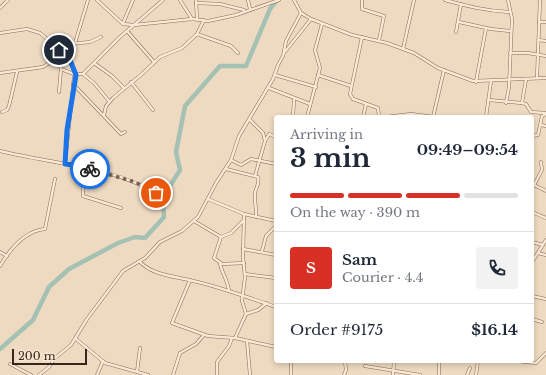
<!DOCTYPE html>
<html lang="en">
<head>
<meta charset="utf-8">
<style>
  body { margin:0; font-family:"Libre Baskerville",serif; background:#f2f2f3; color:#1f2937; height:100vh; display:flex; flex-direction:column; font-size:15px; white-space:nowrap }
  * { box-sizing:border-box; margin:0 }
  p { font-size:13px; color:#747a83 }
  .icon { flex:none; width:22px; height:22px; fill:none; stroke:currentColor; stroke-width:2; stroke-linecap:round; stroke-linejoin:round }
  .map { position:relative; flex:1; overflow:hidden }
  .drawer { position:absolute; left:274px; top:115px; width:260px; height:248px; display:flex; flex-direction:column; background:#fff; border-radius:4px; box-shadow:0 2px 6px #0003 }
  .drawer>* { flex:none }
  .scale { position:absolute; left:12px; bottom:10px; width:75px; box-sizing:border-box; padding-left:4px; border:2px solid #38261d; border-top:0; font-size:11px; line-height:14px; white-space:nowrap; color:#38261d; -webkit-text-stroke:3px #f6e5d1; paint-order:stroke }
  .pin { position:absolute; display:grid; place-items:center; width:34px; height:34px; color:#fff; margin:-17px; border:2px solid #fff; border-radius:50%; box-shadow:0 1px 4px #0007 }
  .courier { position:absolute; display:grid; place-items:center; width:40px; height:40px; margin:-20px; border:3px solid #1a73e8; border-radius:50%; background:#fff; color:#222; box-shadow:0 1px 5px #0007 }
  .headline em { font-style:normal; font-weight:800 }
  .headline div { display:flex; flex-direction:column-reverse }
  .headline { display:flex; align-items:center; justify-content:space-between; height:68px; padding:0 16px }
  h1 { font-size:26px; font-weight:800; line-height:30px }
  .bar { display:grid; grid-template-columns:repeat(4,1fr); gap:6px 4px; align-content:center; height:48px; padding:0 16px }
  .bar i { height:5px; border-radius:3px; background:#e0e1e3 }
  .bar .selected { background:#d93025 }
  .bar p { grid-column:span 4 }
  .line { display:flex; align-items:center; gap:10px; padding:0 16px; border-top:1px solid #e0e1e3 }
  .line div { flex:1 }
  .round { display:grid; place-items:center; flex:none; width:42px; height:42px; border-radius:4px; background:#f2f2f3 }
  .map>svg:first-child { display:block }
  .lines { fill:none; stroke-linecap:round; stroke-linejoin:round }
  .river { stroke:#a4c1b4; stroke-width:4.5 }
  .street-casing { stroke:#886a58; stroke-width:3.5 }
  .street { stroke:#f9e8d4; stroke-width:2.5 }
  .done { stroke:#786556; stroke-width:4; stroke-dasharray:0 7.2 }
  .route { stroke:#1a73e8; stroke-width:5 }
</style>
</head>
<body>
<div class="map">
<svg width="546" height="375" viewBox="0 0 546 375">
  <rect width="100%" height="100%" fill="#eedac1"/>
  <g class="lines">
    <polyline class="river" points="0,349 33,320 49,287 69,269 118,243 135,237 145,238 164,217 163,197 180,170 176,152 185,106 220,66 246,66 270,9 277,0"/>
    <defs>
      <g id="street">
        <polyline points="97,0 123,24 134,25 192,19 208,21 236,15 279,0"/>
        <polyline points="180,0 192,19"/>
        <polyline points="196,0 197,19"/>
        <polyline points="248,0 250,9"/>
        <polyline points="294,0 301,13 311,19 352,35 387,43 414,53 438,68 473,81 546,78"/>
        <polyline points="362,0 362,9 384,16 379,40"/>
        <path d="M 445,0 C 467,6 486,11 509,12"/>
        <polyline points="196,3 220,4 244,10"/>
        <polyline points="0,8 8,0"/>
        <polyline points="459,22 491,29 510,31"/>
        <polyline points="539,22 546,22"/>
        <polyline points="123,23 133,0"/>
        <polyline points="127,31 154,62"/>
        <polyline points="456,32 461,4"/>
        <polyline points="0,33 27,29 40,33 69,58 76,75"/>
        <polyline points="197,34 231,46 238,53"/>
        <polyline points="362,37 350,94 353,99 378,108 379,117"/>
        <polyline points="539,40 546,41"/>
        <polyline points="75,43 88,0"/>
        <polyline points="403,49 414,0"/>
        <polyline points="284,53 311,19"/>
        <polyline points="510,53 528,53 546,56"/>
        <polyline points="57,58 61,69 59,92"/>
        <polyline points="94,63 112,76 124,88"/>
        <polyline points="61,69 74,74"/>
        <polyline points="0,73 43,67 57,58 65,55 70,44 90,42 101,37"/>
        <polyline points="83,74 94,83 109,101"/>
        <polyline points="275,75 316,87"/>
        <polyline points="318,75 351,86"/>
        <polyline points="537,78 540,0"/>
        <polyline points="131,82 153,110"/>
        <polyline points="476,82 486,28"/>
        <polyline points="73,84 121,134 125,132"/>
        <polyline points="269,88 310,104"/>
        <polyline points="489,100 522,103 526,79"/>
        <polyline points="506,103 509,87 512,19 508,0"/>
        <polyline points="522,103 526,104 531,112 545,113"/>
        <polyline points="2,112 7,110 9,106 17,72"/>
        <polyline points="104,115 106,106 113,98 142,74 160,57 182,48 197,34 204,20"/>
        <polyline points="293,117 294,100"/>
        <polyline points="307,117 320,68 315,50 322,24"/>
        <polyline points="363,117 366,104"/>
        <polyline points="386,117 411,114 434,117"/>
        <polyline points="433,117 444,70"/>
        <polyline points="486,117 491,81"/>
        <polyline points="250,120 263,133 265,141 255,176"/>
        <polyline points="541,125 546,126"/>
        <polyline points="532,136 538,135 542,116 546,114"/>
        <polyline points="265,141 269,134 276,137"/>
        <path d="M 0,151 C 51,164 116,166 160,196"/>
        <polyline points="231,160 241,165 251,159 276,164"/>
        <polyline points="65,164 74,77 77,74 83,74 120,37 163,0"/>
        <polyline points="83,166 83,196 121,208"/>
        <path d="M 226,169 L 258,177 C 260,183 256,187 255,193 C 254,201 257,209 256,217"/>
        <polyline points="534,185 542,170 541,162"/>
        <polyline points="534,185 546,191"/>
        <polyline points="208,199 244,214 276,221"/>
        <polyline points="532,212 546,218"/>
        <polyline points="194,221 221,237 231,233 243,221"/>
        <polyline points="221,237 214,258 222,264 244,263"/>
        <polyline points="532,242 543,245"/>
        <polyline points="243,249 276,255"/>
        <polyline points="262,251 266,236 276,226"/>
        <polyline points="0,252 7,256"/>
        <polyline points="538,253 546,255"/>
        <path d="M 139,261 C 153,276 175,276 193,281 C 221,287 249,298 276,307"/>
        <polyline points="532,262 546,240"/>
        <path d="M 220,264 C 222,273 228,281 229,291"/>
        <path d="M 0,266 C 10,249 24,231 45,229 L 55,179"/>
        <polyline points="245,274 276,278"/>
        <polyline points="190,280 172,323 208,336 235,338 276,347"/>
        <polyline points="532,296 546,299"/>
        <polyline points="246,314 258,310 267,303"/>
        <polyline points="532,319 542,322"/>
        <polyline points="235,338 246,314 242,301 245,277 243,257 244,214"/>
        <polyline points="76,339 105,363 148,375"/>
        <polyline points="247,341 250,375"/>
        <polyline points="518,361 536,363 546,353"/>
        <polyline points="10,364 31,375"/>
        <polyline points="365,366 420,375"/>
        <polyline points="137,372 140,348"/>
        <polyline points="39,375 49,367 55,358 71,345 87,319 123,271 145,258 160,242 182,231 198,217 216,183 231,160 239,136 273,79 278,65 283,56 286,41 301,13"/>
        <polyline points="97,375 103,361"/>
        <polyline points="173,375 180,353 196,344 204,335"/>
        <polyline points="217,375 217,362 229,346 232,338"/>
        <polyline points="291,375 291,361"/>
        <polyline points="344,375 346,370 345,361"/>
        <polyline points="393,375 394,361"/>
        <polyline points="439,375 439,361"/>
        <polyline points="467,375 470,368"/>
        <polyline points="476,375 478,361"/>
      </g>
    </defs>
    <use href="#street" class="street-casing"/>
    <use href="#street" class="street"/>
  </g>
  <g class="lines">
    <polyline class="done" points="90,169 135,182 156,193"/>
    <polyline class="route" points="59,50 70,60 76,75 67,130 65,164 83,166 90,169"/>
  </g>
</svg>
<div class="scale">200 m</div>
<div class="pin" style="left:156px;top:193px;background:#ea580c"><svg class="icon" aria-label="bag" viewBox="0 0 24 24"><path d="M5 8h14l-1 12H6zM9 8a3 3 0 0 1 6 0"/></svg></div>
<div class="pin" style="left:59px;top:50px;background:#1f2937"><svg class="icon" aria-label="home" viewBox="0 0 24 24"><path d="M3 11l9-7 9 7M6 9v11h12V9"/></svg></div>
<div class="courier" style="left:90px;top:169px"><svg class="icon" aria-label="bike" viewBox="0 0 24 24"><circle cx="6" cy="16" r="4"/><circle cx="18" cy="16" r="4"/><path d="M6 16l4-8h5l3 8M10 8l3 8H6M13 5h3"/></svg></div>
<section class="drawer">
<div class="headline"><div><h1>3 min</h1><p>Arriving in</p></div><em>09:49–09:54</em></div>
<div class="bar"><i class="selected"></i><i class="selected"></i><i class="selected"></i><i></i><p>On the way · 390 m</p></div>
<div class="line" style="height:72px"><b class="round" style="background:#d93025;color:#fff">S</b><div><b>Sam</b><p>Courier · 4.4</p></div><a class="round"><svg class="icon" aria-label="phone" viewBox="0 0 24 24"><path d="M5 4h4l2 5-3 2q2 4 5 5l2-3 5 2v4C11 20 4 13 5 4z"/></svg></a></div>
<div class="line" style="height:52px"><div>Order #9175</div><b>$16.14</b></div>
</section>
</div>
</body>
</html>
